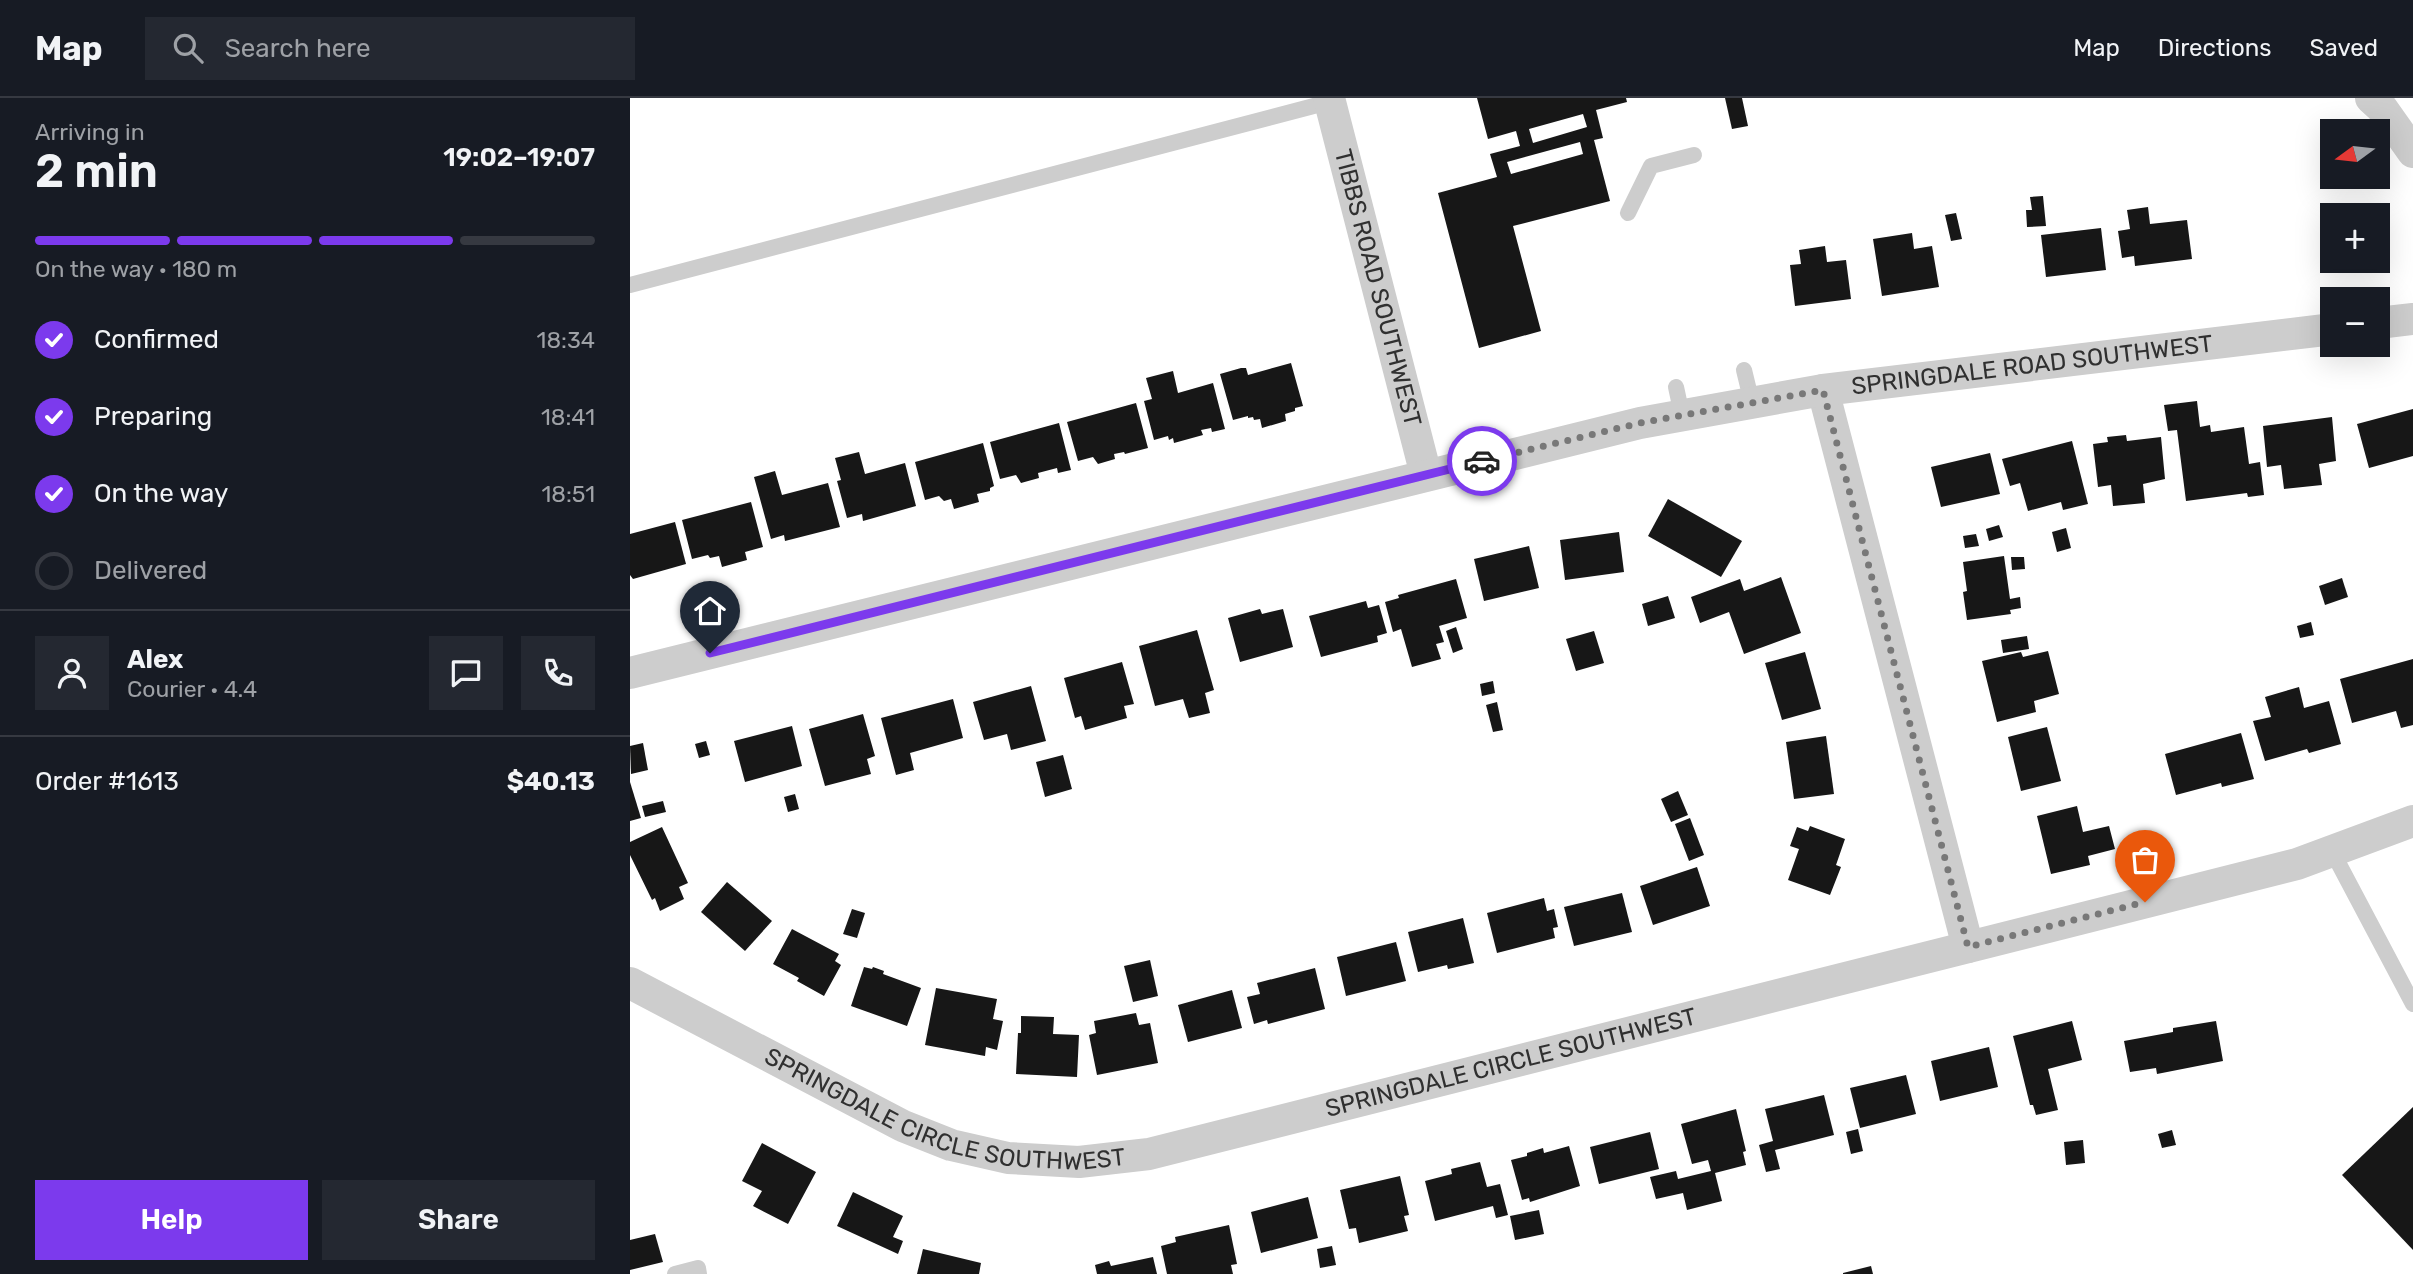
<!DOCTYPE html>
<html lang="en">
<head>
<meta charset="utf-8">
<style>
  body { margin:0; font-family:Rubik,sans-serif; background:#242831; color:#f1f3f6; height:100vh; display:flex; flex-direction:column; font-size:26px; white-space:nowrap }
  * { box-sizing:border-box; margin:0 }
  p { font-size:23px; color:#9ea1a6 }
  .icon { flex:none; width:38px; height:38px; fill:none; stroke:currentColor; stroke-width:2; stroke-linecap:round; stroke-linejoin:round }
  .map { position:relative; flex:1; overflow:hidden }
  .panel { display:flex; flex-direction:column; background:#171b24; width:630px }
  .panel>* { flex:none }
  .needle { width:46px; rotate:255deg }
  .fabs { position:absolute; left:1690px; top:21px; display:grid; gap:14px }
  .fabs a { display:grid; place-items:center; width:70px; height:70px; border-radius:0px; background:#171b24; box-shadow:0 7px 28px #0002; font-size:35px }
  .pin { position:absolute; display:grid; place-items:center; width:60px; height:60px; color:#fff; margin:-72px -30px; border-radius:50% 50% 50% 0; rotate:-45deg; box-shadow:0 0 7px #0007 }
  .pin .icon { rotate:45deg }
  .courier { position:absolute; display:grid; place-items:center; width:70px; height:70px; margin:-35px; border:5px solid #7c3aed; border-radius:50%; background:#fff; color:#222; box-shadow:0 2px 9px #0007 }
  .summary em { font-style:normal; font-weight:600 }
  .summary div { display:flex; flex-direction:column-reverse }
  .summary { display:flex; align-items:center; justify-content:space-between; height:119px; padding:0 35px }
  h1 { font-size:46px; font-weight:600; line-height:52px }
  .bar { display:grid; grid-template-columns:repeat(4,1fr); gap:10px 7px; align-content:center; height:84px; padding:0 35px }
  .bar i { height:9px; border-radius:5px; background:#363941 }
  .bar .selected { background:#7c3aed }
  .bar p { grid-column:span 4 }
  .line { display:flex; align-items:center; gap:18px; padding:0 35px; border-top:2px solid #363941 }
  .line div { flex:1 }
  .round { display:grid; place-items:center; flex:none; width:74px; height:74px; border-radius:0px; background:#242831 }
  ol { padding:0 35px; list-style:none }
  li { display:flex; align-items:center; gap:21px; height:77px }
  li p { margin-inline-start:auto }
  li .icon { padding:7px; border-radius:50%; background:#7c3aed; color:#fff; stroke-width:4 }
  li:last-child { color:#9ea1a6 }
  li i { width:38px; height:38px; border:4px solid #363941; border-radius:50% }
  .cta { display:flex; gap:14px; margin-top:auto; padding:14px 35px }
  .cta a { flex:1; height:80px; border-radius:0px; background:#7c3aed; color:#fff; font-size:28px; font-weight:600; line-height:80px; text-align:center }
  .cta a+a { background:#242831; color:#f1f3f6 }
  header { display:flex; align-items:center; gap:42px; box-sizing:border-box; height:98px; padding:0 35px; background:#171b24; border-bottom:2px solid #363941 }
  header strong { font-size:33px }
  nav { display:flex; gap:38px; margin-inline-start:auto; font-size:24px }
  .search { width:490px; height:63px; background:#242831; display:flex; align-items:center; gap:18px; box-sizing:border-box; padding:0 24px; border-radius:0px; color:#9ea1a6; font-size:26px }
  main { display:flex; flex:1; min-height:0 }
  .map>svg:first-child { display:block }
  .building { fill:#171717; fill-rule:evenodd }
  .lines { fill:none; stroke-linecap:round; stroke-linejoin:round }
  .lane { stroke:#cdcdcd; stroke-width:16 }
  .street { stroke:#cdcdcd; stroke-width:32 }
  .done { stroke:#787878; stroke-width:7; stroke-dasharray:0 12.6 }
  .route { stroke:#7c3aed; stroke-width:9 }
  .labels { text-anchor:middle; stroke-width:7; stroke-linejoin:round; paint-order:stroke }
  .street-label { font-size:24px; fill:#303030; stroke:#fff }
</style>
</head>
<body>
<header>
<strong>Map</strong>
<div class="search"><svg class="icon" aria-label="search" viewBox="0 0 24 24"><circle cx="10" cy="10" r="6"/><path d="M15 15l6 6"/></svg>Search here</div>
<nav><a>Map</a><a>Directions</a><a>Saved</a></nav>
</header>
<main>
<section class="panel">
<div class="summary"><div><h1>2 min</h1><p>Arriving in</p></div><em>19:02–19:07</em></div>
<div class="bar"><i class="selected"></i><i class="selected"></i><i class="selected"></i><i></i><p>On the way · 180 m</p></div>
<ol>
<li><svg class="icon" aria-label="check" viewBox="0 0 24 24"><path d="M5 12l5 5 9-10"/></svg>Confirmed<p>18:34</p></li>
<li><svg class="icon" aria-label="check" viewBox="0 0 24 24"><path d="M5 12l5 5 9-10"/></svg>Preparing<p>18:41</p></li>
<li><svg class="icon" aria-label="check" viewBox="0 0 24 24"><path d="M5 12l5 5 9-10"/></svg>On the way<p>18:51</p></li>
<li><i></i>Delivered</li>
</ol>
<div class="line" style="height:126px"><a class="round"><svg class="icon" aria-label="person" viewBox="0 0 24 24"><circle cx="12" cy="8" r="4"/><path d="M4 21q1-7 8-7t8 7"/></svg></a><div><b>Alex</b><p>Courier · 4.4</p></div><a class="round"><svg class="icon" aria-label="chat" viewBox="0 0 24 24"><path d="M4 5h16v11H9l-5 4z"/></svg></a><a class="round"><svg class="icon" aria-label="phone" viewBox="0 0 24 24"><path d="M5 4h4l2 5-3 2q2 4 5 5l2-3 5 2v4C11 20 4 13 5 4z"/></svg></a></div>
<div class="line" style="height:91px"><div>Order #1613</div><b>$40.13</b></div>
<div class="cta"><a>Help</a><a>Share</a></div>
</section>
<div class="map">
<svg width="1783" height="1176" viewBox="0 0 1783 1176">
  <rect width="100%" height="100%" fill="#fff"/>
  <g class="building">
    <path d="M 847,0 L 996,0 L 997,4 L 966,12 L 973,40 L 964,42 L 980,103 L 883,128 L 911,233 L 849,250 L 808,95 L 867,79 L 860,56 L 890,48 L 886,33 L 858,41 ZM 953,16 L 957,29 L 903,45 L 899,31 ZM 950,44 L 953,56 L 881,76 L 877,64 Z"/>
    <polygon points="1095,0 1112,0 1118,28 1102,31"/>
    <polygon points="1413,98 1416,128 1397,129 1396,112 1402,112 1400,99"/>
    <polygon points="1518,109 1520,126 1557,122 1562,161 1505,168 1504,158 1492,160 1488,133 1500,131 1497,112"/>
    <polygon points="1326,115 1332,141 1321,143 1315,117"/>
    <polygon points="1471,130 1476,172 1416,179 1411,137"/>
    <polygon points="1282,135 1284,151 1302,148 1309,189 1252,198 1243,141"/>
    <polygon points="1195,148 1197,164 1216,162 1221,201 1165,208 1160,167 1171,166 1169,152"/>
    <polygon points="661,265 673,308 665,310 665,313 655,316 656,323 632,330 630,321 624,322 623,319 618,320 618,318 603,322 590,276 611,270 616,270 618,277"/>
    <polygon points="543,273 548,295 583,285 595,331 582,334 581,330 571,332 573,337 544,345 543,340 539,342 538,338 524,342 514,303 522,301 516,280"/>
    <polygon points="1567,303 1570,329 1580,327 1581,334 1614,329 1619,366 1630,364 1634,397 1618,399 1617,395 1556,403 1547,332 1538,333 1534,307"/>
    <polygon points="506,305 518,350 495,356 494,354 484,356 485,361 468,366 463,359 448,363 437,324"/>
    <polygon points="1783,311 1783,358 1739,370 1727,326"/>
    <polygon points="1702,319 1706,363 1689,366 1692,387 1654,391 1651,367 1637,369 1633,328"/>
    <polygon points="429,325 441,372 428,375 427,370 408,375 409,380 391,385 386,377 370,381 360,344"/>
    <polygon points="1496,337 1497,343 1531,339 1535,381 1513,386 1515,405 1483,408 1481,387 1468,389 1463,346 1478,344 1477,339"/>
    <polygon points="1442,343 1458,406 1433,412 1431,404 1398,413 1390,385 1380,388 1372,361"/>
    <polygon points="353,345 364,388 360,390 360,393 347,396 349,404 324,411 321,401 314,403 309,398 295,402 285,364"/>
    <polygon points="229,354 235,376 275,365 286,408 233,423 232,416 217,420 207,383 211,382 205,360"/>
    <polygon points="1360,355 1370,396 1311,409 1301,369"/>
    <polygon points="145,373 152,397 198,385 210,429 155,443 154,437 141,441 124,379"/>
    <polygon points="1038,401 1112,443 1091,479 1018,438"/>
    <polygon points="121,404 133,449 115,454 117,462 92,469 89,458 80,460 78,457 62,461 52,422"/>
    <polygon points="45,424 56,466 3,481 0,477 0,436"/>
    <polygon points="1369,427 1373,439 1359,443 1356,431"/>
    <polygon points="1436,430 1441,450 1427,454 1422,434"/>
    <polygon points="989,434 994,474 935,482 930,442"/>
    <polygon points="1346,436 1349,448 1335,450 1333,438"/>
    <polygon points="899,448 909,490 854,503 844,461"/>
    <polygon points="1374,458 1380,501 1390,499 1391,510 1380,512 1381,516 1337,522 1333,494 1337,493 1333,464"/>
    <polygon points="1381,459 1394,459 1395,471 1382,472"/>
    <polygon points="1151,479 1171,535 1114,556 1099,514 1070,525 1061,499 1110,481 1114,493"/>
    <polygon points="1712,480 1718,499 1695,507 1689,488"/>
    <polygon points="826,481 837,520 809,528 814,544 806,546 811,561 782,569 771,531 763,534 755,504 769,500 768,497"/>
    <polygon points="1038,498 1045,520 1018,528 1012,506"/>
    <polygon points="736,503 738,510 749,507 757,535 747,538 748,544 691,559 679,518"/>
    <polygon points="630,511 632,516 653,511 663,549 610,564 598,520"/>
    <polygon points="1681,524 1684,537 1670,540 1667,528"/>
    <polygon points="826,529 833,551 823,555 816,533"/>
    <polygon points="567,532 584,592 575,595 580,615 559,620 553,601 525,608 509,548"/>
    <polygon points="964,533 974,565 946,573 936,541"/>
    <polygon points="1397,538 1399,551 1373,555 1371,542"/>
    <polygon points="1418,553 1429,596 1404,603 1406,614 1367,624 1352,563 1391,554 1393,559"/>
    <polygon points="1175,554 1191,611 1152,622 1135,565"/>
    <polygon points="1783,561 1783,627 1771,630 1766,613 1722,625 1710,581"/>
    <polygon points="492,564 504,606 494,608 497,620 455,632 451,618 445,620 434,580"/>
    <polygon points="863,583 865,595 852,598 850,586"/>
    <polygon points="401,588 416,643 381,652 377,636 354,642 343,604"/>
    <polygon points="1669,589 1674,610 1699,603 1711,646 1679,655 1677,651 1635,663 1623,623 1641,619 1635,599"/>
    <polygon points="323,601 333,640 280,655 284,672 266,677 251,620"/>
    <polygon points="867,604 873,632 863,634 856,607"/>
    <polygon points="233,616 245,658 237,661 241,676 195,688 179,631"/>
    <polygon points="162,628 172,668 115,684 104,643"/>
    <polygon points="1417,629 1431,683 1391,693 1378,639"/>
    <polygon points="1611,635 1624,681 1592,689 1591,685 1546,697 1535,656"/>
    <polygon points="1196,638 1204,696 1164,701 1156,644"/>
    <polygon points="76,643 80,657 69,660 65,646"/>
    <polygon points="13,645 18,672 1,676 0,648"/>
    <polygon points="433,657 442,691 415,699 406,664"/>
    <polygon points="0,684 11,720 0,723"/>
    <polygon points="1048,693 1058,717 1041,724 1031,701"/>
    <polygon points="165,696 169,711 158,714 154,699"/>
    <polygon points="33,703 36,714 15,719 12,708"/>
    <polygon points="1447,708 1453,734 1479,728 1485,751 1458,758 1460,767 1421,776 1407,718"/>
    <polygon points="1060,720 1074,757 1059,763 1045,726"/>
    <polygon points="1180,728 1215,741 1206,767 1211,769 1200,797 1158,782 1169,751 1160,748 1167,729 1178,733"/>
    <polygon points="32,729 58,785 49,789 54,801 30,813 25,800 22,802 0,757 0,744"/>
    <polygon points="1067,769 1080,808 1023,827 1010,788"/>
    <polygon points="97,784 142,823 115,853 71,814"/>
    <polygon points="992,795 1002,834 944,848 934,809"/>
    <polygon points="914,800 917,813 924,811 928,829 923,830 925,840 867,855 857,815"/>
    <polygon points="222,811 235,815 227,840 213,836"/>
    <polygon points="833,820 844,865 818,871 817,867 788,874 778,834"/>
    <polygon points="162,831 209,856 205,863 211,867 194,898 167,883 169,880 143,866"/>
    <polygon points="766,844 776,883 716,898 707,859"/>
    <polygon points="520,862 528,898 503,904 494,868"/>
    <polygon points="234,869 242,871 243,869 254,873 253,876 291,890 277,928 221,908"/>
    <polygon points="685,870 695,911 638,926 637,922 624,926 617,899 630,896 627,885"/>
    <polygon points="306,890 367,901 363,921 373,923 367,952 356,949 355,958 295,947"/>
    <polygon points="602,892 612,930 558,944 548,907"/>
    <polygon points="506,915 509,927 520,925 528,965 467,977 459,937 466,935 464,923"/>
    <polygon points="391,918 424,919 423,936 449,937 447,979 386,976 388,935 391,935"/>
    <polygon points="1442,923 1452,962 1418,971 1428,1012 1406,1017 1403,1007 1400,1007 1383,938"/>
    <polygon points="1586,923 1593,963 1527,976 1526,970 1500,974 1494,943 1543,934 1543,930"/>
    <polygon points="1359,949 1368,989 1310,1003 1301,963"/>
    <polygon points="1276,977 1286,1016 1230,1030 1220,990"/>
    <polygon points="1194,997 1204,1037 1145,1052 1150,1071 1136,1074 1129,1047 1143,1043 1135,1011"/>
    <polygon points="1783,1009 1783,1152 1712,1077"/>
    <polygon points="1106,1011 1116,1053 1113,1054 1116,1067 1085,1075 1092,1103 1057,1112 1053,1095 1026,1101 1020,1079 1046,1073 1048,1081 1081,1073 1078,1062 1062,1066 1051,1026"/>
    <polygon points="1228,1031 1233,1053 1221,1056 1216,1034"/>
    <polygon points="1542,1032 1546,1047 1532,1050 1528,1036"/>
    <polygon points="1020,1034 1029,1071 969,1086 960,1049"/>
    <polygon points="1453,1042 1455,1065 1436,1067 1434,1044"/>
    <polygon points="132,1045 186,1074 158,1126 123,1108 132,1093 112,1083"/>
    <polygon points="939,1048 950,1088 900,1104 899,1100 892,1102 881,1062 897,1058 897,1055 913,1050 914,1055"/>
    <polygon points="850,1064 857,1089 870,1086 878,1117 866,1120 863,1108 805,1123 795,1083 822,1076 821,1071"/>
    <polygon points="770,1078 779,1117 774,1118 778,1133 729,1145 726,1130 719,1131 710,1092"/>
    <polygon points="223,1094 273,1118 263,1139 273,1143 268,1156 207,1128"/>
    <polygon points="678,1099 688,1140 631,1155 621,1114"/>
    <polygon points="909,1112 914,1136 885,1142 880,1118"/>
    <polygon points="599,1127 607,1166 601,1167 603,1176 537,1176 531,1148 546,1144 545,1139"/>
    <polygon points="25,1136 33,1164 0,1172 0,1142"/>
    <polygon points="702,1148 706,1167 690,1170 687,1151"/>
    <polygon points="293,1151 351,1165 349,1176 287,1176"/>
    <polygon points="523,1159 527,1176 467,1176 465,1167 479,1163 481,1168"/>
    <polygon points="1241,1168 1243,1176 1213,1176 1213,1175"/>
  </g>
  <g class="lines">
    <g class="lane">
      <polyline points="998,115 1021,68 1064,57"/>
      <polyline points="0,187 699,4"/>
      <polyline points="1114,272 1122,305"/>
      <polyline points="1046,289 1052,317"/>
      <polyline points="1702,753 1783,906"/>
      <polyline points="45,1176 68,1170 69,1176"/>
    </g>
    <g class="street">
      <path id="s1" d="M 699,0 L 796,377"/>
      <polyline points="1741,0 1751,9 1783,54"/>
      <polyline points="1748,225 1783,221"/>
      <polyline points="1193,292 1338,849"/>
      <path id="s2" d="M 0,575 L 1010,325 L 1193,292 L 1703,231"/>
      <path id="s3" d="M 0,885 L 273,1028 L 321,1047 L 378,1060 L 449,1064 L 519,1056 L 1667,766 L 1783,723"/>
    </g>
  </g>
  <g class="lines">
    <polyline class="done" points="852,363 1010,325 1193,292 1338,849 1515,804"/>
    <polyline class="route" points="80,555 852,363"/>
  </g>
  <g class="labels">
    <g class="street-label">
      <text dy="8" stroke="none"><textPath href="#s1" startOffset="196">TIBBS ROAD SOUTHWEST</textPath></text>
      <text dy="8" stroke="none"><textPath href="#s2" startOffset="1437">SPRINGDALE ROAD SOUTHWEST</textPath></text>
      <text dy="8" stroke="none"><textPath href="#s3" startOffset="933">SPRINGDALE CIRCLE SOUTHWEST</textPath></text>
      <text dy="8" stroke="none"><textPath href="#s3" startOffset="345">SPRINGDALE CIRCLE SOUTHWEST</textPath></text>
    </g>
  </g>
</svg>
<div class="fabs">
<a><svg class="needle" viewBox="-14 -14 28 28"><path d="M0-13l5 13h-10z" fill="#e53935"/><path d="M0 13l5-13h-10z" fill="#9ea1a6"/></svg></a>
<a>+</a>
<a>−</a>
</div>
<div class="pin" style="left:1515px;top:804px;background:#ea580c"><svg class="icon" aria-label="bag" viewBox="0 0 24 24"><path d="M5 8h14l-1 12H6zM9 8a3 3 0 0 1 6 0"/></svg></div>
<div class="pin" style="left:80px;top:555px;background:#1f2937"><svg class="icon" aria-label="home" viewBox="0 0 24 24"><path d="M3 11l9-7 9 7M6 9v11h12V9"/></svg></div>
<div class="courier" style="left:852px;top:363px"><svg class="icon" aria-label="car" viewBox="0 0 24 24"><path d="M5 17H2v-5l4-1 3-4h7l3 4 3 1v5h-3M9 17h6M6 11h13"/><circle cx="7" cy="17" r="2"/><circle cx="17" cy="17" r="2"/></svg></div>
</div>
</main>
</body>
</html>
